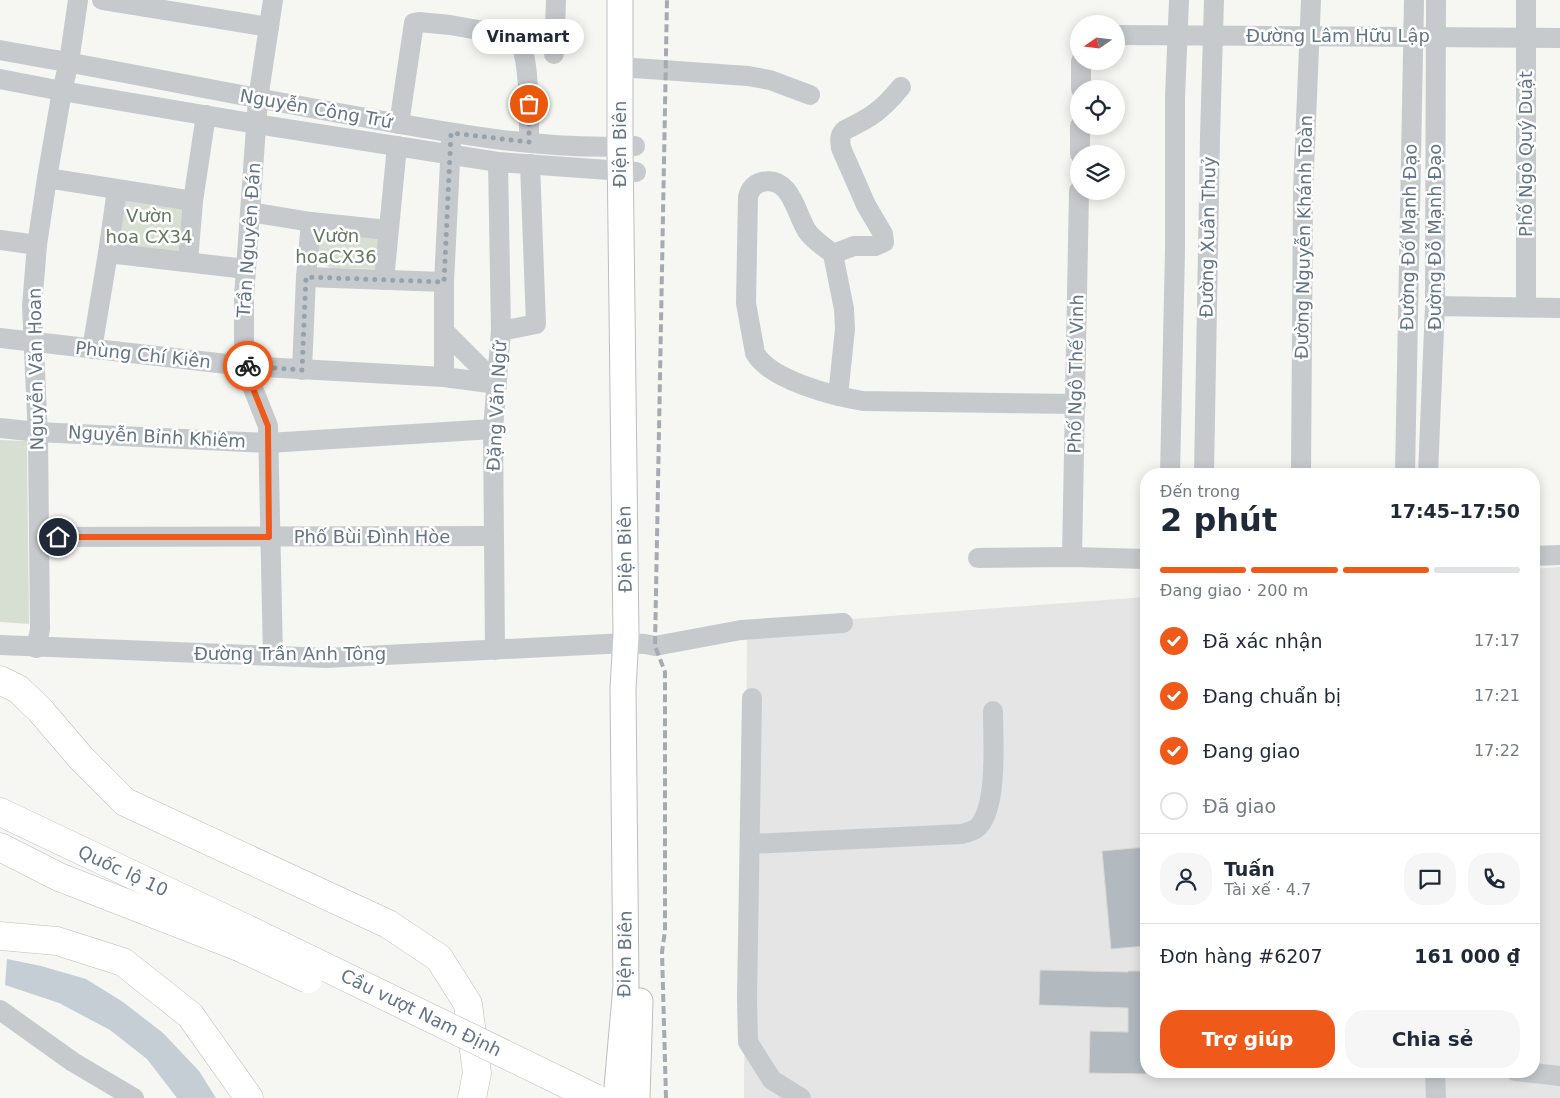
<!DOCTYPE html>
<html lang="vi">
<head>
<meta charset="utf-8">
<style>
  body { margin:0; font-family:"DejaVu Sans",sans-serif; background:#f6f6f7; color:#1f2937; height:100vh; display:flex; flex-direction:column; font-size:19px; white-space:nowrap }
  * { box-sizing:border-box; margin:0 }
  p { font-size:16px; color:#747a83 }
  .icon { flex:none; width:28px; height:28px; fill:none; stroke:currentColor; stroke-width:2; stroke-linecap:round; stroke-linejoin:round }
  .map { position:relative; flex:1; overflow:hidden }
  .side { position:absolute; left:1140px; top:468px; width:400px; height:610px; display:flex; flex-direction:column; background:#fff; border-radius:20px; box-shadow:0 2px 12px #0003 }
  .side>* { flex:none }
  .needle { width:32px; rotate:256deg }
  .fabs { position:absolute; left:1070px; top:15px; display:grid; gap:10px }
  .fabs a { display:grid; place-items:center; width:55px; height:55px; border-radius:50%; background:#fff; box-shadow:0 2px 12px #0003; font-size:25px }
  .pin { position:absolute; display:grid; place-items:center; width:42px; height:42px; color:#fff; margin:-21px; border:2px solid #fff; border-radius:50%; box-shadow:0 1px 5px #0007 }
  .courier { position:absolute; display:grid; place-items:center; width:50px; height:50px; margin:-25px; border:4px solid #ef5a1a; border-radius:50%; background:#fff; color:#222; box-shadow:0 1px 6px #0007 }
  .bubble { position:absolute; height:35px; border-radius:18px; background:#fff; box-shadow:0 2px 12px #0003; font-size:16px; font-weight:700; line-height:35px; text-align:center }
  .head em { font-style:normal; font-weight:700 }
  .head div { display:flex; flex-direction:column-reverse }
  .head { display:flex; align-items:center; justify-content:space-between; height:85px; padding:0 20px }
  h1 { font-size:32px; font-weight:700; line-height:38px }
  .bar { display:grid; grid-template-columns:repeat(4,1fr); gap:8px 5px; align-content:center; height:60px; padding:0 20px }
  .bar i { height:6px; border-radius:4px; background:#e0e1e3 }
  .bar .active { background:#ef5a1a }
  .bar p { grid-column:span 4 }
  .line { display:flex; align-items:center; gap:12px; padding:0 20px; border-top:1px solid #e0e1e3 }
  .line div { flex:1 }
  .round { display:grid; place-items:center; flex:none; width:52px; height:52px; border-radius:20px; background:#f6f6f7 }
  ol { padding:0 20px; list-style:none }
  li { display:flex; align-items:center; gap:15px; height:55px }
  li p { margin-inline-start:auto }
  li .icon { padding:5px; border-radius:50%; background:#ef5a1a; color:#fff; stroke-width:4 }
  li:last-child { color:#747a83 }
  li i { width:28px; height:28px; border:2px solid #e0e1e3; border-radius:50% }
  .action { display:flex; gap:10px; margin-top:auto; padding:10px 20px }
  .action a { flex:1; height:58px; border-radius:20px; background:#ef5a1a; color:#fff; font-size:20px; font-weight:700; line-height:58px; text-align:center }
  .action a+a { background:#f6f6f7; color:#1f2937 }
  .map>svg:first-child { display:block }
  .built { fill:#e4e5e4 }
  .green { fill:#d7dfd3 }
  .water { fill:#c5ced4 }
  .building { fill:#b3babf; stroke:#d8d8d5 }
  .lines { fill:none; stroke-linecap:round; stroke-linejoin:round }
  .major-casing { stroke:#bbbec2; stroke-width:27 }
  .highway-casing { stroke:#babdc0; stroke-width:29 }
  .minor { stroke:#c6cacd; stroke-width:20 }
  .major { stroke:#fff; stroke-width:25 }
  .highway { stroke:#fff; stroke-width:28 }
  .rail { stroke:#a6abb2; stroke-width:4; stroke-dasharray:8 4; stroke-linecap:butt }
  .highway-bridge-casing { stroke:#babdc0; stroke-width:29; stroke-linecap:butt }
  .highway-bridge { stroke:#fff; stroke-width:28 }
  .done { stroke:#96a2ac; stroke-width:5; stroke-dasharray:0 9 }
  .route { stroke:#ef5a1a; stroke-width:6 }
  .labels { text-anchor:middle; stroke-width:5; stroke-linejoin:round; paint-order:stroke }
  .street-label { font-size:18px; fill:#637486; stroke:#fff }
  .park-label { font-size:18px; fill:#62785f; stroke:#fff }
</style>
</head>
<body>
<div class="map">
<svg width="1560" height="1098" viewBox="0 0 1560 1098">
  <rect width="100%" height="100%" fill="#f6f6f3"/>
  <polygon class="built" points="1560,567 1560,1098 744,1098 747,627 1146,597 1146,1071 1534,1071 1534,569"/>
  <g class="green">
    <polygon points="123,197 189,208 180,254 117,248"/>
    <polygon points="311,222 388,230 383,269 330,268 315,259"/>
    <polygon points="0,440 27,441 29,624 0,622"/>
  </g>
  <polygon class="water" points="7,959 41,966 86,979 123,1002 163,1033 199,1071 216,1098 177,1098 147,1059 110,1030 59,1003 5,985"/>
  <g class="building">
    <polygon points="1146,847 1146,946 1111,949 1102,851"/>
    <polygon points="1040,970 1128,972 1128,971 1146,971 1146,1074 1089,1073 1090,1031 1128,1032 1128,1008 1039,1005"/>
  </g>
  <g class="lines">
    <defs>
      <g id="major">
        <polyline points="616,1098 626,986 623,689 626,635 620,147 620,0"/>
        <polyline points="637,1098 640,1001"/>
      </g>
      <g id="highway">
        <polyline points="0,680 18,689 40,710 81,758 125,802 388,924 439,958 468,1004 477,1073 472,1098"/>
        <polyline points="0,812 247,929"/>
        <polyline points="0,847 59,877 239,947"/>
        <polyline points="0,936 57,941 123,962 190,1015 249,1098"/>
      </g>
    </defs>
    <use href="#major" class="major-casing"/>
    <use href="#highway" class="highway-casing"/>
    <g class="minor">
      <polyline points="102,0 269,27"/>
      <polyline points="1116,35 1560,38"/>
      <path d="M 0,50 C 121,71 241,96 361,117 C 450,133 545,151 635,146"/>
      <polyline points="554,54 556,0"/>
      <polyline points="634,68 748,76 770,80 810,95"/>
      <polyline points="0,79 62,91 256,124 498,162 636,172"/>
      <polyline points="1081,89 1081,61"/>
      <path d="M 399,124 L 414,23 L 419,22 L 450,25 L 512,36 L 520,40 C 530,67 529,113 529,142"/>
      <polyline points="1080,154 1080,126"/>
      <polyline points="47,178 193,201"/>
      <polyline points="250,212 311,222 388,230"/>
      <polyline points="0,240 37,245"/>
      <polyline points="108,253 246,269"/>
      <path d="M 833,254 L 854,246 L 875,246 L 884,242 L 883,234 L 866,205 L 841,148 C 840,140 839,135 845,130 C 872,117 882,110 901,87"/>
      <polyline points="188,262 193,201 206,115"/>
      <polyline points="306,277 444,282"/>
      <polyline points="384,280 397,146"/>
      <polyline points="1435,306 1560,308"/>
      <polyline points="1526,307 1526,0"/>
      <polyline points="444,331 497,384"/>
      <polyline points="501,331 536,324 530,164"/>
      <polyline points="0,338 244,366 444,377 497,384"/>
      <polyline points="92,349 108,253 117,190"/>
      <polyline points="302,370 306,277 311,222"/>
      <polyline points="444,377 444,282 451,142"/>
      <path d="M 838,396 L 845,329 L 844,309 L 833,254 C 825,247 814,241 807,231 C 796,214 791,175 762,182 C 754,184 750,189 748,197 L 746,303 L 755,353 C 770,380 833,396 863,401 L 1076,404"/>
      <polyline points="0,428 37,432 268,443 493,429"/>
      <polyline points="1170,474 1175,251 1175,98 1179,0"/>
      <polyline points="1204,474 1210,137 1214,0"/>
      <polyline points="1301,474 1303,192 1311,0"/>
      <polyline points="1405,474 1414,0"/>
      <polyline points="1428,474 1435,306 1436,0"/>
      <polyline points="39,537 494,536"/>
      <polyline points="1534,556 1560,555"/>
      <polyline points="1072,557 1079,191"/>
      <polyline points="978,558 1072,557 1146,559"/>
      <polyline points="0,645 326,658 626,643 645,644 655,646 741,630 843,623"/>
      <polyline points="36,648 40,629 38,438 32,306 37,245 47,178 62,91 69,62 78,0"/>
      <polyline points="495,650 493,429 501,331 498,162"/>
      <polyline points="273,656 268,426 244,366 244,297 258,99 273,0"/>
      <polyline points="752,698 747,999 748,1042 772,1080 801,1098"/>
      <path d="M 750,844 L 962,834 C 968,832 975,831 979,826 C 998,804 993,740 993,711"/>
      <polyline points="0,1010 73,1062 134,1098"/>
      <polyline points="1435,1071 1436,1098"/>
      <polyline points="1515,1071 1560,1076"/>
    </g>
    <use href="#major" class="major"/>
    <use href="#highway" class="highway"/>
    <polyline class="rail" points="666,1098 662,952 665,931 665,672 655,646 667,0"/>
    <defs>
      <g id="highway-bridge">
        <polyline points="247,929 595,1098"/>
        <polyline points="239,947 308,979"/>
      </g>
    </defs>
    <use href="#highway-bridge" class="highway-bridge-casing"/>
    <use href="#highway-bridge" class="highway-bridge"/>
  </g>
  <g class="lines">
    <polyline class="done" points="248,366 302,370 306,277 444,282 451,133 529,142 529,104"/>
    <polyline class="route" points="58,537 269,537 268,426 244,366 248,366"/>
  </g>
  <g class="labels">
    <g class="street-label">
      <text x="1338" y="42">Đường Lâm Hữu Lập</text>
      <text transform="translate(316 109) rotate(10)" y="6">Nguyễn Công Trứ</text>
      <text transform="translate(620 144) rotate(-90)" y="6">Điện Biên</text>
      <text transform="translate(1526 154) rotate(-90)" y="6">Phố Ngô Quý Duật</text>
      <text transform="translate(1208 237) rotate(-89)" y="6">Đường Xuân Thuỷ</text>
      <text transform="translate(1304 237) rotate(-89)" y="6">Đường Nguyễn Khánh Toàn</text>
      <text transform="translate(1409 237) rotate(-89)" y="6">Đường Đố Mạnh Đạo</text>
      <text transform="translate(1435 237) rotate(-90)" y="6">Đường Đỗ Mạnh Đạo</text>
      <text transform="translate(249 240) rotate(-86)" y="6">Trần Nguyên Đán</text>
      <text transform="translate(143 355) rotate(6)" y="6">Phùng Chí Kiên</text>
      <text transform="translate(36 369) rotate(-91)" y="6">Nguyễn Văn Hoan</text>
      <text transform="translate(1076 374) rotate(-89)" y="6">Phố Ngô Thế Vinh</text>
      <text transform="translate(497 406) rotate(-87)" y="6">Đặng Văn Ngữ</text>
      <text transform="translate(157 437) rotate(3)" y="6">Nguyễn Bỉnh Khiêm</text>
      <text x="372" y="543">Phố Bùi Đình Hòe</text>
      <text transform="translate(625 549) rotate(-91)" y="6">Điện Biên</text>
      <text x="290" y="660">Đường Trần Anh Tông</text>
      <text transform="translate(123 871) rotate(25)" y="6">Quốc lộ 10</text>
      <text transform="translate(625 954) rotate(-89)" y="6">Điện Biên</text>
      <text transform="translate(421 1013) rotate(26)" y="6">Cầu vượt Nam Định</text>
    </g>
    <g class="park-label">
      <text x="149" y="222">Vườn<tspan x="149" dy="21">hoa CX34</tspan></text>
      <text x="336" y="242">Vườn<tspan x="336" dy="21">hoaCX36</tspan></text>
    </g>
  </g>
</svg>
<div class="fabs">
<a><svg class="needle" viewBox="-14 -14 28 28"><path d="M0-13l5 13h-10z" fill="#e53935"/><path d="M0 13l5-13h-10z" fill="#747a83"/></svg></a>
<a><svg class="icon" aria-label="locate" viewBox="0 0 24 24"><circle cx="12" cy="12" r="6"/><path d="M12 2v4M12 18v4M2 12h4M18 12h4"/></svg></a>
<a><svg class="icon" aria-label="layers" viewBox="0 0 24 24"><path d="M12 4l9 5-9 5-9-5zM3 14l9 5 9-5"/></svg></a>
</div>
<div class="pin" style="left:529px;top:104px;background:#ea580c"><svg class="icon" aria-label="bag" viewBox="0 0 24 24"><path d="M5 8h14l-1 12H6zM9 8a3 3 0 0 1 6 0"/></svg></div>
<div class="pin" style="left:58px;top:537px;background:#1f2937"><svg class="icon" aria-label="home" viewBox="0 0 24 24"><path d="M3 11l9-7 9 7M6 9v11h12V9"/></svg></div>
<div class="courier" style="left:248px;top:366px"><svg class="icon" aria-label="bike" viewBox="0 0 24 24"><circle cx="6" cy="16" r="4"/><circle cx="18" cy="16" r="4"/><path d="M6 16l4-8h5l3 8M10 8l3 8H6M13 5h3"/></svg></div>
<div class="bubble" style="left:472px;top:19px;width:112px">Vinamart</div>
<section class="side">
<div class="head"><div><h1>2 phút</h1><p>Đến trong</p></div><em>17:45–17:50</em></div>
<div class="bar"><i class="active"></i><i class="active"></i><i class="active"></i><i></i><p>Đang giao · 200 m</p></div>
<ol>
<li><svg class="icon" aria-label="check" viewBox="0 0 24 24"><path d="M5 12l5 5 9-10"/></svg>Đã xác nhận<p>17:17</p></li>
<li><svg class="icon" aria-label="check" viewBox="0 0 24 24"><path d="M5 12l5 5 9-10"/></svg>Đang chuẩn bị<p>17:21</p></li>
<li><svg class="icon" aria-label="check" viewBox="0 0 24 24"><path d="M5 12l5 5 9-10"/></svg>Đang giao<p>17:22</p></li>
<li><i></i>Đã giao</li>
</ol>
<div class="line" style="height:90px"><a class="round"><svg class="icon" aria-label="person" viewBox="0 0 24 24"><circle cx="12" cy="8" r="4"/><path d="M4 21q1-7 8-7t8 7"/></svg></a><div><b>Tuấn</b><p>Tài xế · 4.7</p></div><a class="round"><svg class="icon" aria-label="chat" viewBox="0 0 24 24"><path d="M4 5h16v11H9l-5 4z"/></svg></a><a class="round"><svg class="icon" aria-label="phone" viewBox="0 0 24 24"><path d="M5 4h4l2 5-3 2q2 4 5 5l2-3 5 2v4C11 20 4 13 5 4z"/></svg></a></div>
<div class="line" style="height:65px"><div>Đơn hàng #6207</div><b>161 000 ₫</b></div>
<div class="action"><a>Trợ giúp</a><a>Chia sẻ</a></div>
</section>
</div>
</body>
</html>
